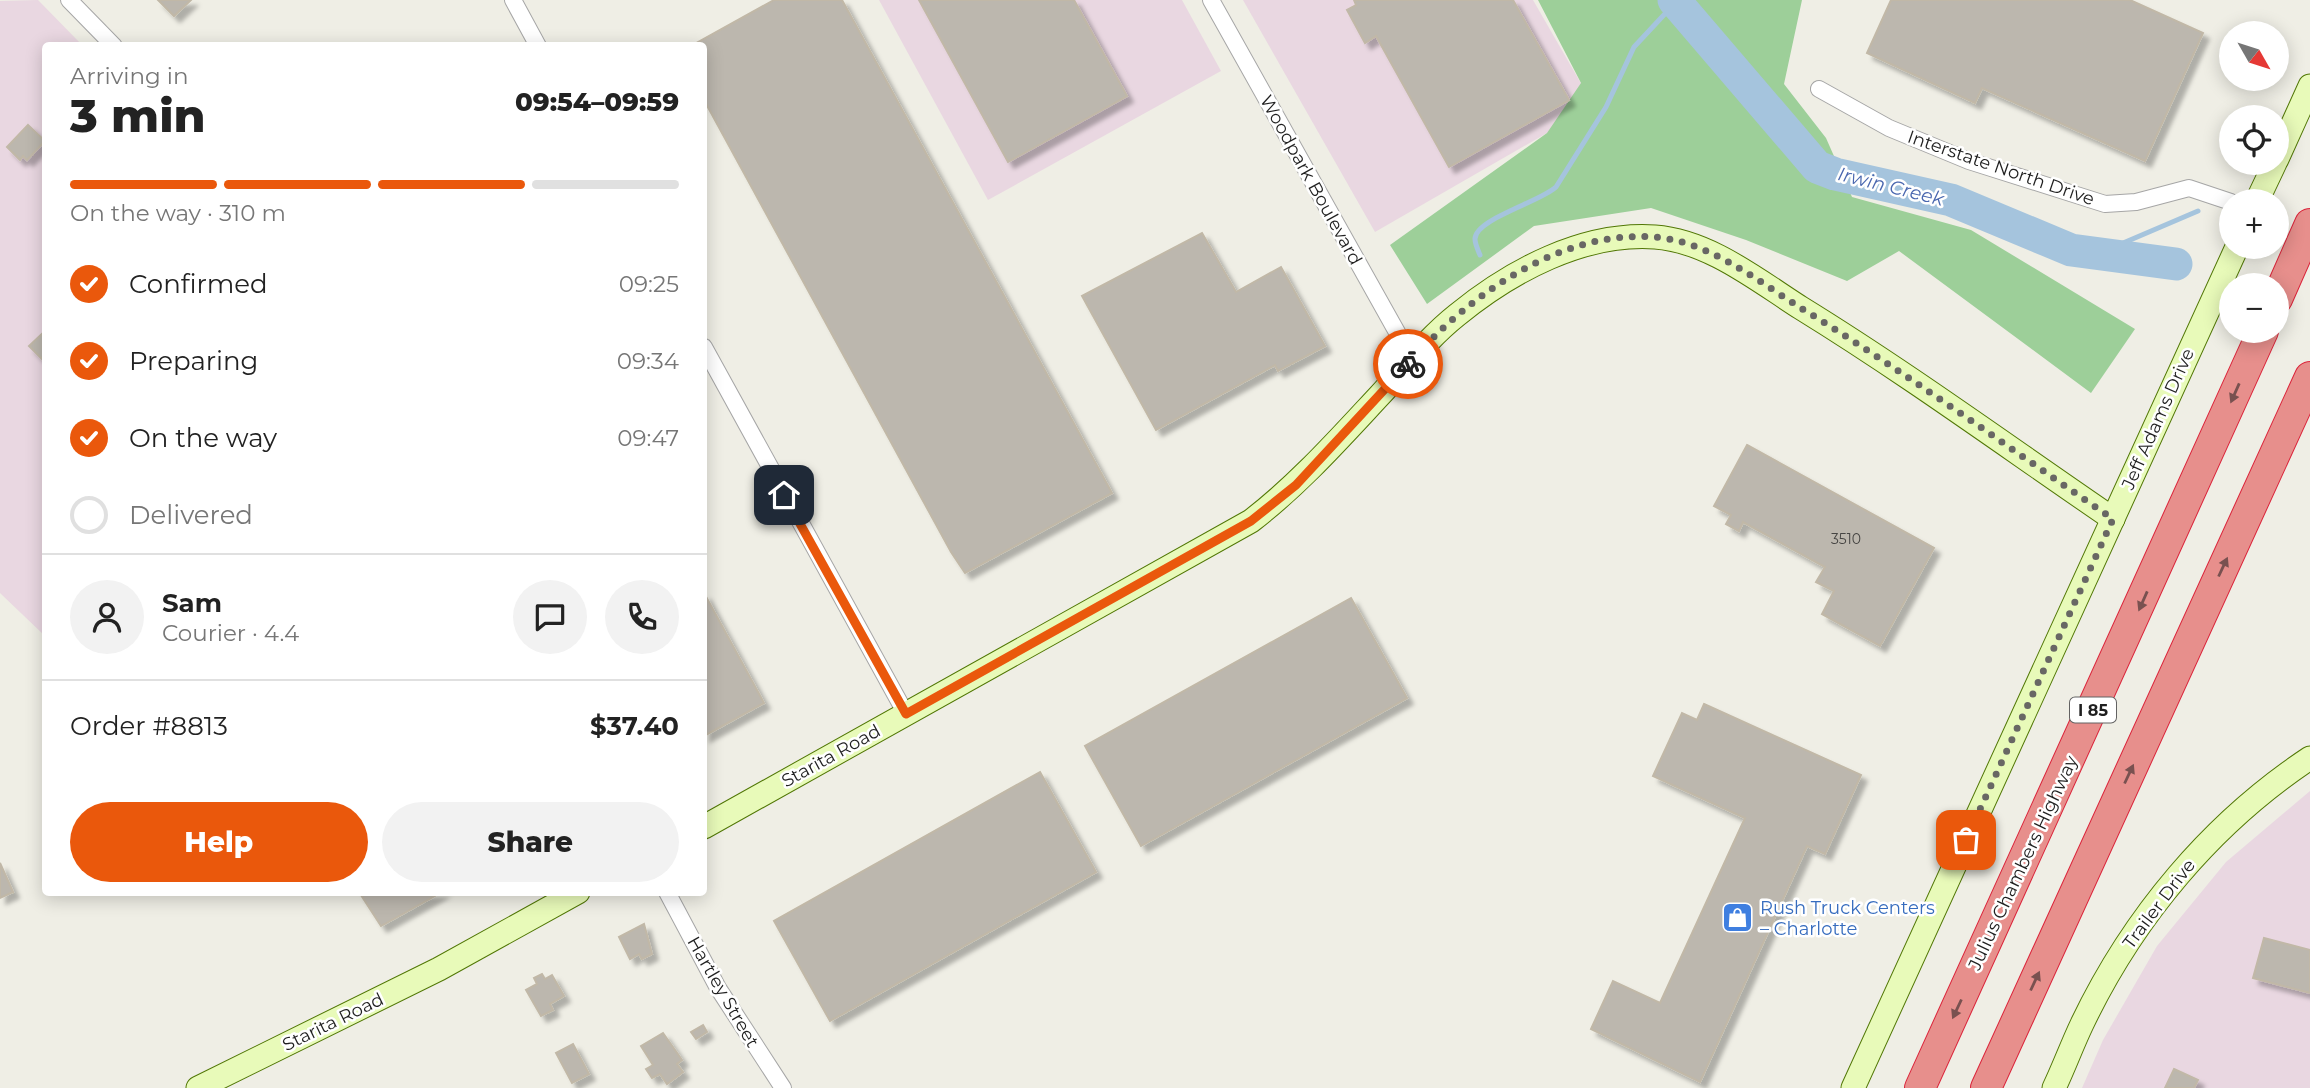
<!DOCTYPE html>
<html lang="en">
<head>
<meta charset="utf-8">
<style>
  body { margin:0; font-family:Montserrat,sans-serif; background:#f2f2f2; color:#222; height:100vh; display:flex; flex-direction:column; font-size:26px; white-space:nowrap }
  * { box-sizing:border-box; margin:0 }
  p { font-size:23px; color:#767676 }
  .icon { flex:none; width:38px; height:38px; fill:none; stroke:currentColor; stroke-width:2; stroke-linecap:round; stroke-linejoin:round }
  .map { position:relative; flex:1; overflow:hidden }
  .drawer { position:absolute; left:42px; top:42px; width:665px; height:854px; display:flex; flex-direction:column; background:#fff; border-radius:7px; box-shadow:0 4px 18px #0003 }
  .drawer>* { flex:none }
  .needle { width:46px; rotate:129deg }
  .controls { position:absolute; left:2219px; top:21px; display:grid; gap:14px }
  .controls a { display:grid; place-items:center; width:70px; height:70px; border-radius:50%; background:#fff; box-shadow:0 4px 18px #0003; font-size:35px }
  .pin { position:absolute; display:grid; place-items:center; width:60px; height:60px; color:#fff; margin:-30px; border-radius:14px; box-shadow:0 4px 10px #0006 }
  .courier { position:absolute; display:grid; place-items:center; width:70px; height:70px; margin:-35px; border:5px solid #ea580c; border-radius:50%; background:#fff; color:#222; box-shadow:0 2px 9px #0007 }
  .overview em { font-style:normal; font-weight:800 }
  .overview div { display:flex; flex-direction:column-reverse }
  .overview { display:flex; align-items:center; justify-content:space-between; height:119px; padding:0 28px }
  h1 { font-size:46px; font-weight:800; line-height:52px }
  .bar { display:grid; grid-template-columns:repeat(4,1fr); gap:10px 7px; align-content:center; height:84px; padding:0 28px }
  .bar i { height:9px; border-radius:5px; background:#e0e0e0 }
  .bar .on { background:#ea580c }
  .bar p { grid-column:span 4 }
  .line { display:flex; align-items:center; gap:18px; padding:0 28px; border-top:2px solid #e0e0e0 }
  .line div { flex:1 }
  .round { display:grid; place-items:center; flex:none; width:74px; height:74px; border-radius:37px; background:#f2f2f2 }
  ol { padding:0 28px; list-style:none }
  li { display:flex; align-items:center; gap:21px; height:77px }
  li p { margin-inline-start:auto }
  li .icon { padding:7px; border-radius:50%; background:#ea580c; color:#fff; stroke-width:4 }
  li:last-child { color:#767676 }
  li i { width:38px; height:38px; border:4px solid #e0e0e0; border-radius:50% }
  .action { display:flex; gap:14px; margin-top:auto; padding:14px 28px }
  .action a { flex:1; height:80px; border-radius:42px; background:#ea580c; color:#fff; font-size:28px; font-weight:800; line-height:80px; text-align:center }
  .action a+a { background:#f2f2f2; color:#222 }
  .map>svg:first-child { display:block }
  .industrial { fill:#e9d7e1 }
  .forest { fill:#9dcf99 }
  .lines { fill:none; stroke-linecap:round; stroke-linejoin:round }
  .stream { stroke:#a5c4dd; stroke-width:5 }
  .river { stroke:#a5c4dd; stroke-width:33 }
  .building { fill:#bcb7ae; stroke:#c1b8a7; stroke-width:2; filter:url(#shadow) }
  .street-casing { stroke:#a6a6a6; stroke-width:18 }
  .secondary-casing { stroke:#517705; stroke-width:25 }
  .highway-casing { stroke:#db243a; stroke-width:32 }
  .street { stroke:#fff; stroke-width:16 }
  .secondary { stroke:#e8fab9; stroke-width:23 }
  .highway { stroke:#e78f8c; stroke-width:30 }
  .oneway { fill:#795150 }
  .done { stroke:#686764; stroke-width:7; stroke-dasharray:0 12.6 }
  .route { stroke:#ea580c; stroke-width:9 }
  .labels { text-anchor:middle; stroke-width:5; stroke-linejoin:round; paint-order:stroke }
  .number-label { font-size:14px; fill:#464543 }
  .shield { fill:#fff; stroke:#626262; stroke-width:2 }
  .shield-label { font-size:16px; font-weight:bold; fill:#1f1f1f }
  .street-label { font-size:18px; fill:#1f1f1f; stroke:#fff }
  .shop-label { font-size:18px; fill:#366cbe; stroke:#fff; text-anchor:start }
  .water-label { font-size:19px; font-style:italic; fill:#4a67af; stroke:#fff }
</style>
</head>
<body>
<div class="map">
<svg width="2310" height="1088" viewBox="0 0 2310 1088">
  <defs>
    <filter id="shadow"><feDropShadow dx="6" dy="6" stdDeviation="2" flood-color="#0004"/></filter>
  </defs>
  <rect width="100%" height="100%" fill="#efeee5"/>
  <g class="industrial">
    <polygon points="38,0 82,45 46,46 45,636 0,593 0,1"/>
    <polygon points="879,0 1182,0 1221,71 988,200"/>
    <polygon points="1243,0 1533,0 1594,106 1375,232"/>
    <polygon points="2310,791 2310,1088 2082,1088 2103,1040 2157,946 2226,862"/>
  </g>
  <polygon class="forest" points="1538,0 1802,0 1784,84 1826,138 1852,197 1971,230 2135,329 2091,393 1899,251 1847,281 1746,240 1651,208 1534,226 1427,304 1390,245 1547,133 1581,83"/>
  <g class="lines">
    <g class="stream">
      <path d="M 1480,255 C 1478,250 1475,244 1475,239 C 1475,219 1542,201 1556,187 L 1606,107 L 1634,47 L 1675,3"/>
      <polyline points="2095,255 2198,211"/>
    </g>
    <polyline class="river" points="1674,0 1817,167 1835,174 1951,200 2071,250 2176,264"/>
  </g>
  <g class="building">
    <polygon points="158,0 191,0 174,16"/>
    <polygon points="774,0 842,0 1112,493 965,573 951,552 704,100 704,46 691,46"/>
    <polygon points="919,0 1074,0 1127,96 1008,162"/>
    <polygon points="1354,0 1513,0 1569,100 1449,167 1376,36 1365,43 1347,10 1356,5"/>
    <polygon points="1891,0 2130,0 2203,33 2145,161 1982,88 1975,103 1867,53"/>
    <polygon points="28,125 45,141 27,160 23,156 20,160 7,147"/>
    <polygon points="1202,233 1236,292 1281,267 1325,346 1278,371 1275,365 1156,430 1082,296"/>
    <polygon points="46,330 46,363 29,346"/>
    <polygon points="1747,445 1934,548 1880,646 1822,614 1834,591 1816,582 1825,567 1743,522 1739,531 1726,524 1731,515 1714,506"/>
    <polygon points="704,593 764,703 704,736"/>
    <polygon points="1351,598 1407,698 1141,846 1085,746"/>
    <polygon points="1704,704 1861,775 1825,854 1807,846 1700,1082 1591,1029 1613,981 1660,1003 1745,818 1653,776 1682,713 1697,720"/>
    <polygon points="1040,772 1096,872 830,1021 774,921"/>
    <polygon points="0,863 13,892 0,898"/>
    <polygon points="359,892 442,892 381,926"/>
    <polygon points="644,924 652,954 642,959 639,954 630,959 619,937"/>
    <polygon points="2264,938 2310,950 2310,993 2253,978"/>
    <polygon points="542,974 545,979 552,975 564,996 550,1004 553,1010 541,1016 526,990 537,984 534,978"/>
    <polygon points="703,1025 707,1032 696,1039 691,1032"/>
    <polygon points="663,1033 682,1060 677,1064 683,1072 667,1084 660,1074 652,1078 646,1069 653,1065 641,1046"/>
    <polygon points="573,1044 589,1074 572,1083 556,1053"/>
    <polygon points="2174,1069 2198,1080 2194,1088 2165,1088"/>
  </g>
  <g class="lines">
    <defs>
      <g id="street">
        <polyline points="69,0 114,46"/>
        <polyline points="513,0 538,46"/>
        <polyline points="1211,0 1412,359"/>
        <polyline points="1819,89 1889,128 1969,161 2105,204 2136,202 2189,188 2231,202"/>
        <polyline points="704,347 906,714"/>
        <polyline points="667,892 718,988 783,1088"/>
      </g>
      <g id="secondary">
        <polyline points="2277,159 2310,86"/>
        <polyline points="2257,201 2275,163"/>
        <path d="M 704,827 L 1251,521 C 1299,484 1339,439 1380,395 C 1405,368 1428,338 1457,315 C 1511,271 1583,232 1655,237 C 1709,241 1757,280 1801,308 C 1908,374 2009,448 2113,519"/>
        <polyline points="198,1088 439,969 578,892"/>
        <polyline points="1853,1088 2237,247"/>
        <path d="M 2054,1088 C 2064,1067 2072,1045 2082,1024 C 2133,917 2212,823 2310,758"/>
      </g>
      <g id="highway">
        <polyline points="2277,299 2310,224"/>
        <polyline points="1920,1088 2263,331"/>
        <polyline points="1986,1088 2310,377"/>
      </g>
    </defs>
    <use href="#street" class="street-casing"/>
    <use href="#secondary" class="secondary-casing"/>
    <use href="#highway" class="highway-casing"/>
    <use href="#street" class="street"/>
    <use href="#secondary" class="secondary"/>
    <use href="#highway" class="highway"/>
  </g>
  <defs><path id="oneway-solid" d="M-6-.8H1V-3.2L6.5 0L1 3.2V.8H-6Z" transform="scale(1.75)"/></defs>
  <g class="oneway">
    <use href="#oneway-solid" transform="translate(2235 393) rotate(114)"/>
    <use href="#oneway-solid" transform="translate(2223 567) rotate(-65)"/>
    <use href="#oneway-solid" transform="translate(2143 601) rotate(114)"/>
    <use href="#oneway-solid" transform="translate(2129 774) rotate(-65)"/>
    <use href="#oneway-solid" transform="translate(2035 981) rotate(-65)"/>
    <use href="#oneway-solid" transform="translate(1957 1009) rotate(115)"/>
  </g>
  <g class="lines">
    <path class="done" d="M 1408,364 C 1468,296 1559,230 1654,237 C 1709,241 1756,280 1801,308 C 1908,374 2009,448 2113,519 L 1966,840"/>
    <polyline class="route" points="784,495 906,714 1251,521 1296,485 1408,364"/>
  </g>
  <defs>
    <symbol id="shop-square" viewBox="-11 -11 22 22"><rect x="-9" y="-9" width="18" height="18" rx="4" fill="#3f7fe0" stroke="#fff"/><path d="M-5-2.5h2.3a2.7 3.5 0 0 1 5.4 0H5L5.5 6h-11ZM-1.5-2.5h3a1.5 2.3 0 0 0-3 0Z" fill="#fff"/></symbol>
  </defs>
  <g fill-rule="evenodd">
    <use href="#shop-square" x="1720" y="900" width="35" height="35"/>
  </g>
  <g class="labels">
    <g class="number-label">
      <text x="1846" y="544">3510</text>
    </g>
    <rect class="shield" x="2070" y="697.5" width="46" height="25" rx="5"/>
    <g class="shield-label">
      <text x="2093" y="716">I 85</text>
    </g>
    <g class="street-label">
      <text transform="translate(2001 168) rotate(19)" y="6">Interstate North Drive</text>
      <text transform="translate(1311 180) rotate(61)" y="6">Woodpark Boulevard</text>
      <text transform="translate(2158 419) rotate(-66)" y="6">Jeff Adams Drive</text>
      <text transform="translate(831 756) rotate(-29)" y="6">Starita Road</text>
      <text transform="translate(2023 863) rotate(-65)" y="6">Julius Chambers Highway</text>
      <text transform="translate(2159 904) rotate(-53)" y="6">Trailer Drive</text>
      <text transform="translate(723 992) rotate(60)" y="6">Hartley Street</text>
      <text transform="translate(333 1022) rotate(-26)" y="6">Starita Road</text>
    </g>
    <g class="shop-label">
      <text x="1760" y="914">Rush Truck Centers<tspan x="1760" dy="21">– Charlotte</tspan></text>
    </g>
    <g class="water-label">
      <text transform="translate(1891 186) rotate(14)" y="7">Irwin Creek</text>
    </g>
  </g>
</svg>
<div class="controls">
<a><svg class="needle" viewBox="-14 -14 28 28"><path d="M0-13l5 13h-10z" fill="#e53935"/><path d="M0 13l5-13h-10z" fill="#767676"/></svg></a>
<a><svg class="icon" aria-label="locate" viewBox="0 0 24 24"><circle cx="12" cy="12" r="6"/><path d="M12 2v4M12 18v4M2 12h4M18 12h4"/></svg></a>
<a>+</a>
<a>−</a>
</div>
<div class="pin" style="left:1966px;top:840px;background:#ea580c"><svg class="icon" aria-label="bag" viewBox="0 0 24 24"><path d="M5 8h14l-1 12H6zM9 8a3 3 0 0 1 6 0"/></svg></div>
<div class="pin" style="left:784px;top:495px;background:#1f2937"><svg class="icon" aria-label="home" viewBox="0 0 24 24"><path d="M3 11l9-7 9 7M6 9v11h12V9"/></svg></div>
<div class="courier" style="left:1408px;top:364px"><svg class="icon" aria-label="bike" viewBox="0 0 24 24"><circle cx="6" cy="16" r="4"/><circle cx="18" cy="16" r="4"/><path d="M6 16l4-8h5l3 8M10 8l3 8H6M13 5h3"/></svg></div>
<section class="drawer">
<div class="overview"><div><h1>3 min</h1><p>Arriving in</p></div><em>09:54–09:59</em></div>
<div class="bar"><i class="on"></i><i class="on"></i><i class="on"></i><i></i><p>On the way · 310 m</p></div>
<ol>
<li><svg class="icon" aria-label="check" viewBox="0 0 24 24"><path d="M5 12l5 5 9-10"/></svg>Confirmed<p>09:25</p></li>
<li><svg class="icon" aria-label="check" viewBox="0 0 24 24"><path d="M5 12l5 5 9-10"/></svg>Preparing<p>09:34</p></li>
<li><svg class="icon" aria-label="check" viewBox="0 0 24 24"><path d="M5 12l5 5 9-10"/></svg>On the way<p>09:47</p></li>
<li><i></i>Delivered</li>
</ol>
<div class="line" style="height:126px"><a class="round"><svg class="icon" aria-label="person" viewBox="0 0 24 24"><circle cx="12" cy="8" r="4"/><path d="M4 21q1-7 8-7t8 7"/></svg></a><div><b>Sam</b><p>Courier · 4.4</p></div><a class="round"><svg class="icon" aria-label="chat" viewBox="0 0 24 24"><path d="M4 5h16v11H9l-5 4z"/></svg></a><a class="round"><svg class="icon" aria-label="phone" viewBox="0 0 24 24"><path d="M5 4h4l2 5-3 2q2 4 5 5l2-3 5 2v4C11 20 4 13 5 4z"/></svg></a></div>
<div class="line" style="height:91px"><div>Order #8813</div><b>$37.40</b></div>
<div class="action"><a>Help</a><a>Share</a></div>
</section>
</div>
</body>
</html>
